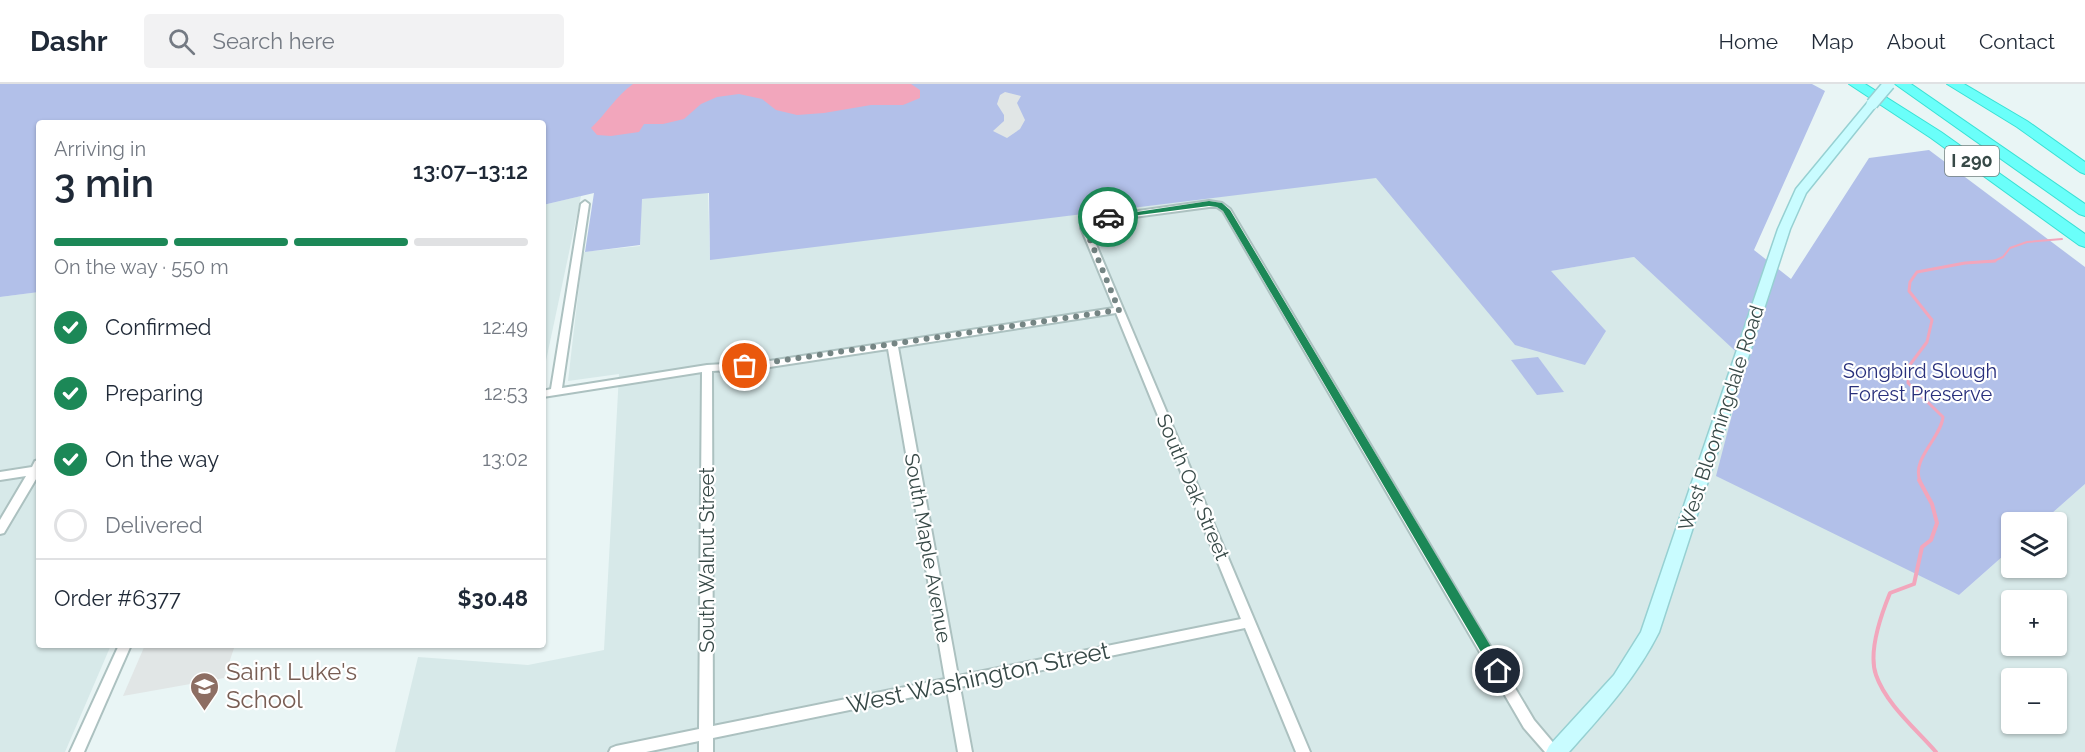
<!DOCTYPE html>
<html lang="en">
<head>
<meta charset="utf-8">
<style>
  body { margin:0; font-family:Raleway,sans-serif; background:#f2f2f3; color:#1f2937; height:100vh; display:flex; flex-direction:column; font-size:22px; white-space:nowrap }
  * { box-sizing:border-box; margin:0 }
  p { font-size:20px; color:#747a83 }
  .icon { flex:none; width:33px; height:33px; fill:none; stroke:currentColor; stroke-width:2; stroke-linecap:round; stroke-linejoin:round }
  .map { position:relative; flex:1; overflow:hidden }
  .drawer { position:absolute; left:36px; top:36px; width:510px; height:528px; display:flex; flex-direction:column; background:#fff; border-radius:6px; box-shadow:0 2px 4px #0004 }
  .drawer>* { flex:none }
  .controls { position:absolute; left:2001px; top:428px; display:grid; gap:12px }
  .controls a { display:grid; place-items:center; width:66px; height:66px; border-radius:6px; background:#fff; box-shadow:0 2px 4px #0004; font-size:30px }
  .pin { position:absolute; display:grid; place-items:center; width:51px; height:51px; color:#fff; margin:-26px; border:3px solid #fff; border-radius:50%; box-shadow:0 2px 6px #0007 }
  .courier { position:absolute; display:grid; place-items:center; width:60px; height:60px; margin:-30px; border:4px solid #1c8857; border-radius:50%; background:#fff; color:#222; box-shadow:0 2px 8px #0007 }
  .headline em { font-style:normal; font-weight:600 }
  .headline div { display:flex; flex-direction:column-reverse }
  .headline { display:flex; align-items:center; justify-content:space-between; height:102px; padding:0 18px }
  h1 { font-size:39px; font-weight:600; line-height:45px }
  .bar { display:grid; grid-template-columns:repeat(4,1fr); gap:9px 6px; align-content:center; height:72px; padding:0 18px }
  .bar i { height:8px; border-radius:4px; background:#e0e1e3 }
  .bar .selected { background:#1c8857 }
  .bar p { grid-column:span 4 }
  .line { display:flex; align-items:center; gap:15px; padding:0 18px; border-top:2px solid #e0e1e3 }
  .line div { flex:1 }
  ol { padding:0 18px; list-style:none }
  li { display:flex; align-items:center; gap:18px; height:66px }
  li p { margin-inline-start:auto }
  li .icon { padding:6px; border-radius:50%; background:#1c8857; color:#fff; stroke-width:4 }
  li:last-child { color:#747a83 }
  li i { width:33px; height:33px; border:3px solid #e0e1e3; border-radius:50% }
  header { display:flex; align-items:center; gap:36px; box-sizing:border-box; height:84px; padding:0 30px; background:#fff; border-bottom:2px solid #e0e1e3 }
  header strong { font-size:28px }
  nav { display:flex; gap:33px; margin-inline-start:auto; font-size:21px }
  .search { width:420px; height:54px; background:#f2f2f3; display:flex; align-items:center; gap:15px; box-sizing:border-box; padding:0 21px; border-radius:6px; color:#747a83; font-size:22px }
  .map>svg:first-child { display:block }
  .residential { fill:#d7e9e9; fill-rule:evenodd }
  .green { fill:#b2c0e9 }
  .parking { fill:#e1e6e6 }
  .water { fill:#f2a6bc }
  .lines { fill:none; stroke-linecap:round; stroke-linejoin:round }
  .stream-far2 { stroke:#f2a6bc; stroke-width:2 }
  .stream-far1 { stroke:#f2a6bc; stroke-width:3 }
  .stream { stroke:#f2a6bc; stroke-width:4 }
  .street-casing { stroke:#acc1c0; stroke-width:4 }
  .secondary-casing { stroke:#96d0d2; stroke-width:3 }
  .highway-casing { stroke:#39e0d4; stroke-width:2 }
  .street { fill:#fff; fill-rule:evenodd }
  .secondary { fill:#c9fcff; fill-rule:evenodd }
  .highway { fill:#6afffa; fill-rule:evenodd }
  .secondary-bridge-casing { stroke:#96d0d2; stroke-width:14; stroke-linecap:butt }
  .secondary-bridge { stroke:#c9fcff; stroke-width:11 }
  .route { fill:#1c8857 }
  .done { stroke:#758584; stroke-width:6; stroke-dasharray:0 10.8 }
  .labels { text-anchor:middle; stroke-width:4.5; stroke-linejoin:round; paint-order:stroke }
  .shield { fill:#fff; stroke:#73807e; stroke-width:1.5 }
  .shield-label { font-size:18px; font-weight:bold; fill:#374947 }
  .park-label { font-size:20px; fill:#29307c; stroke:#fff }
  .street-label { font-size:20px; fill:#374947; stroke:#fff }
  .near-education-label { font-size:24px; fill:#785e54; stroke:#fff; text-anchor:start }
  .near-street-label { font-size:24px; fill:#374947; stroke:#fff }
</style>
</head>
<body>
<header>
<strong>Dashr</strong>
<div class="search"><svg class="icon" aria-label="search" viewBox="0 0 24 24"><circle cx="10" cy="10" r="6"/><path d="M15 15l6 6"/></svg>Search here</div>
<nav><a>Home</a><a>Map</a><a>About</a><a>Contact</a></nav>
</header>
<div class="map">
<svg width="2085" height="668" viewBox="0 0 2085 668">
  <rect width="100%" height="100%" fill="#e9f5f5"/>
  <g class="residential">
    <path d="M 1377,93 L 1606,247 L 1550,187 L 1634,173 L 1747,277 L 1959,511 L 2011,465 L 2012,483 L 2056,483 L 2056,438 L 2042,438 L 2085,400 L 2085,668 L 395,668 L 418,573 L 528,581 L 604,566 L 619,290 L 568,297 L 583,168 L 640,162 L 641,115 L 708,108 L 710,175 ZM 2012,516 L 2056,516 L 2056,561 L 2012,561 ZM 2012,594 L 2056,594 L 2056,639 L 2012,639 Z"/>
    <polygon points="581,112 543,291 543,121"/>
    <polygon points="39,208 39,561 111,561 65,668 0,668 0,213"/>
  </g>
  <g class="green">
    <polygon points="0,0 1812,0 1825,7 1754,166 1791,195 1869,74 1929,66 2085,183 2085,400 2042,438 2012,438 2011,465 1959,511 1716,392 1746,277 1634,173 1551,187 1606,247 1585,281 1515,261 1376,94 710,176 709,109 642,115 640,161 585,168 594,109 543,121 543,39 39,39 39,208 0,213"/>
    <polygon points="1538,273 1564,308 1537,311 1511,276"/>
  </g>
  <g class="parking">
    <polygon points="1005,8 1021,12 1017,19 1025,36 1020,45 1007,54 993,47 1004,37 1004,31 997,20 1000,11"/>
    <polygon points="145,561 235,561 224,594 123,612"/>
  </g>
  <path class="water" d="M 633,0 L 911,0 L 920,6 L 920,14 L 903,21 L 871,21 L 824,29 L 797,31 L 776,26 L 762,15 L 739,10 L 717,13 L 701,20 L 684,35 L 663,40 L 644,40 L 639,48 L 611,52 L 597,51 L 591,44 C 606,30 616,12 633,0 Z"/>
  <g class="lines">
    <polyline class="stream-far2" points="1979,178 1994,177 2003,173 2010,164 2027,158 2062,155"/>
    <path class="stream-far1" d="M 1920,397 C 1911,375 1941,354 1943,333 L 1908,299 L 1909,282 L 1927,258 L 1932,236 L 1909,207 L 1910,198 L 1917,188 L 1965,179 L 1995,177"/>
    <path class="stream" d="M 1919,396 L 1932,420 L 1937,439 L 1931,456 L 1922,463 L 1914,500 L 1890,509 C 1881,531 1868,568 1876,591 C 1886,620 1916,645 1936,668"/>
    <defs>
      <g id="street">
        <path d="M 585,117 L 589,120 L 562,304 L 707,281 L 763,278 L 1114,224 L 1081,144 L 1082,135 L 1209,117 L 1222,119 L 1230,125 L 1534,636 L 1561,668 L 1545,668 L 1524,644 L 1223,127 L 1217,123 L 1209,123 L 1089,139 L 1089,144 L 1310,668 L 1296,668 L 1245,544 L 960,603 L 972,668 L 958,668 L 947,606 L 713,654 L 713,668 L 699,668 L 699,657 L 646,668 L 609,668 L 611,664 L 616,662 L 699,645 L 702,288 L 543,313 L 543,307 L 551,305 L 581,120 ZM 1116,229 L 1241,535 L 958,592 L 898,263 ZM 888,265 L 945,595 L 713,642 L 712,287 L 763,284 Z"/>
        <polygon points="39,376 39,390 4,449 0,450 0,436 26,392 0,396 0,388 32,383 35,377"/>
        <polygon points="119,561 131,561 84,668 70,668"/>
      </g>
      <path id="secondary" d="M 1872,17 L 1877,20 L 1876,22 L 1806,109 L 1790,145 L 1659,548 C 1636,594 1603,630 1569,668 L 1546,668 L 1549,662 L 1614,591 L 1641,548 L 1778,145 L 1796,105 L 1868,18 Z"/>
      <g id="highway">
        <polygon points="1849,0 1865,0 1941,48 2085,150 2085,163 2079,161 1931,54"/>
        <polygon points="1895,0 1911,0 2085,120 2085,132 2079,130"/>
        <polygon points="1947,0 1964,0 2027,37 2085,78 2085,90 2080,88 2017,43"/>
      </g>
    </defs>
    <use href="#street" class="street-casing"/>
    <use href="#secondary" class="secondary-casing"/>
    <use href="#highway" class="highway-casing"/>
    <use href="#street" class="street"/>
    <use href="#secondary" class="secondary"/>
    <use href="#highway" class="highway"/>
    <defs>
      <polyline id="secondary-bridge" points="1872,20 1889,0"/>
    </defs>
    <use href="#secondary-bridge" class="secondary-bridge-casing"/>
    <use href="#secondary-bridge" class="secondary-bridge"/>
  </g>
  <polygon class="route" points="1209,117 1222,119 1230,126 1503,583 1503,590 1494,590 1223,127 1217,123 1209,122 1108,135 1104,133"/>
  <g class="lines">
    <polyline class="done" points="745,282 1119,226 1084,141 1090,136 1108,133"/>
  </g>
  <defs>
    <symbol id="school-pin" viewBox="-11 -11 22 30"><path d="M0 17L-7.5 6A9.5 9.5 0 1 1 7.5 6Z" fill="#8d6e63" stroke="#fff"/><path d="M0-5L7-2L0 1L-7-2ZM-4 1L0 2.5L4 1V4Q0 6-4 4Z" fill="#fff"/></symbol>
  </defs>
  <g fill-rule="evenodd">
    <use href="#school-pin" x="188" y="586" width="33" height="45"/>
  </g>
  <g class="labels">
    <rect class="shield" x="1945" y="62" width="54" height="30" rx="4.5"/>
    <g class="shield-label">
      <text x="1972" y="83">I 290</text>
    </g>
    <g class="park-label">
      <text x="1920" y="294">Songbird Slough<tspan x="1920" dy="23">Forest Preserve</tspan></text>
    </g>
    <g class="street-label">
      <text transform="translate(1721 334) rotate(-72)" y="7">West Bloomingdale Road</text>
      <text transform="translate(1193 403) rotate(67)" y="7">South Oak Street</text>
      <text transform="translate(928 464) rotate(80)" y="7">South Maple Avenue</text>
      <text transform="translate(707 476) rotate(-90)" y="7">South Walnut Street</text>
    </g>
    <g class="near-education-label">
      <text x="226" y="596">Saint Luke's<tspan x="226" dy="28">School</tspan></text>
    </g>
    <g class="near-street-label">
      <text transform="translate(978 594) rotate(-12)" y="8">West Washington Street</text>
    </g>
  </g>
</svg>
<div class="controls">
<a><svg class="icon" aria-label="layers" viewBox="0 0 24 24"><path d="M12 4l9 5-9 5-9-5zM3 14l9 5 9-5"/></svg></a>
<a>+</a>
<a>−</a>
</div>
<div class="pin" style="left:745px;top:282px;background:#ea580c"><svg class="icon" aria-label="bag" viewBox="0 0 24 24"><path d="M5 8h14l-1 12H6zM9 8a3 3 0 0 1 6 0"/></svg></div>
<div class="pin" style="left:1498px;top:587px;background:#1f2937"><svg class="icon" aria-label="home" viewBox="0 0 24 24"><path d="M3 11l9-7 9 7M6 9v11h12V9"/></svg></div>
<div class="courier" style="left:1108px;top:133px"><svg class="icon" aria-label="car" viewBox="0 0 24 24"><path d="M5 17H2v-5l4-1 3-4h7l3 4 3 1v5h-3M9 17h6M6 11h13"/><circle cx="7" cy="17" r="2"/><circle cx="17" cy="17" r="2"/></svg></div>
<section class="drawer">
<div class="headline"><div><h1>3 min</h1><p>Arriving in</p></div><em>13:07–13:12</em></div>
<div class="bar"><i class="selected"></i><i class="selected"></i><i class="selected"></i><i></i><p>On the way · 550 m</p></div>
<ol>
<li><svg class="icon" aria-label="check" viewBox="0 0 24 24"><path d="M5 12l5 5 9-10"/></svg>Confirmed<p>12:49</p></li>
<li><svg class="icon" aria-label="check" viewBox="0 0 24 24"><path d="M5 12l5 5 9-10"/></svg>Preparing<p>12:53</p></li>
<li><svg class="icon" aria-label="check" viewBox="0 0 24 24"><path d="M5 12l5 5 9-10"/></svg>On the way<p>13:02</p></li>
<li><i></i>Delivered</li>
</ol>
<div class="line" style="height:78px"><div>Order #6377</div><b>$30.48</b></div>
</section>
</div>
</body>
</html>
